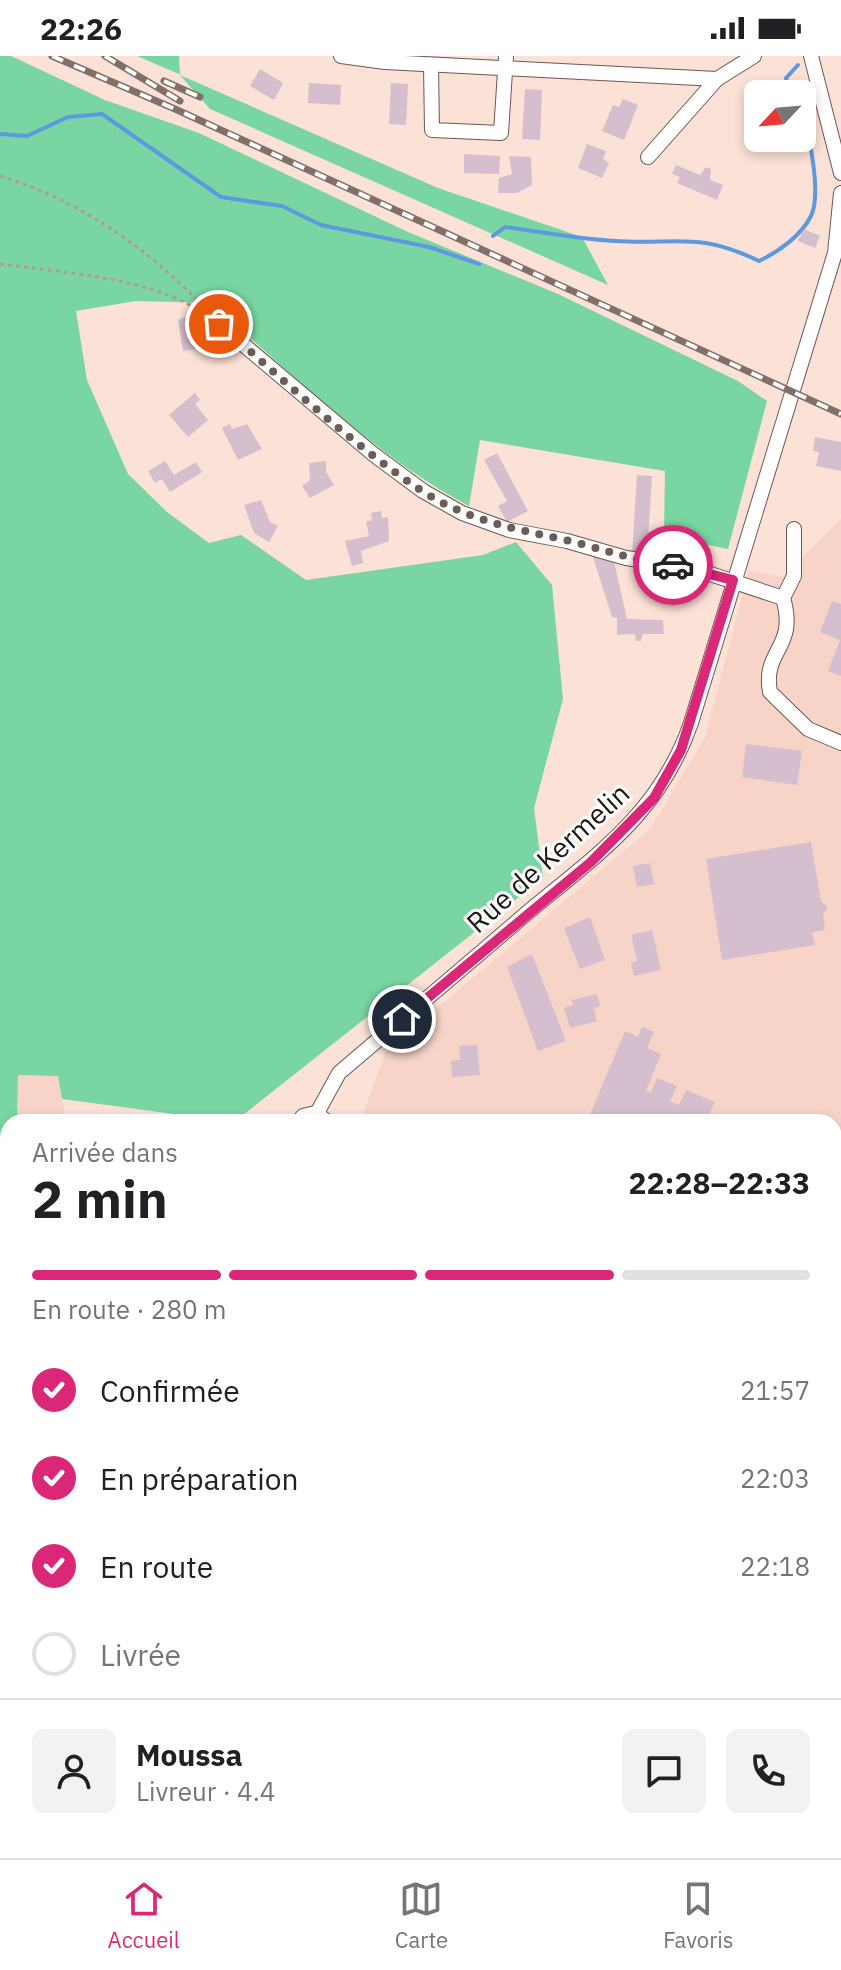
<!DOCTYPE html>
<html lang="fr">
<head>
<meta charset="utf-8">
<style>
  body { margin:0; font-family:"IBM Plex Sans",sans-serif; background:#f2f2f2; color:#202124; height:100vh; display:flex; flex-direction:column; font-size:30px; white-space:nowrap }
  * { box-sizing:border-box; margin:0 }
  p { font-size:26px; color:#757577 }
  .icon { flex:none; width:44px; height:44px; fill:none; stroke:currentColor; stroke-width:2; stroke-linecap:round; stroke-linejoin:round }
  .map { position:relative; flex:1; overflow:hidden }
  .drawer { position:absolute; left:0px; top:1058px; width:842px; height:744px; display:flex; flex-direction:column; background:#fff; border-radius:24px 24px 0 0; box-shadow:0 4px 12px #0003 }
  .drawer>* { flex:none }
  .needle { width:52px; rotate:244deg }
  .controls { position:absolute; left:744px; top:24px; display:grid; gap:16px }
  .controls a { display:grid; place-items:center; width:72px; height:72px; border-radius:12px; background:#fff; box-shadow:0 4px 12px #0003; font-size:40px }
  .pin { position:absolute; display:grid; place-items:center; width:68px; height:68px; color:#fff; margin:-34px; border:4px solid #fff; border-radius:50%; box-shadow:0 2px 8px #0007 }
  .courier { position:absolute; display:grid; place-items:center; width:80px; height:80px; margin:-40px; border:6px solid #db2777; border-radius:50%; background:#fff; color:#222; box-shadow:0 2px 10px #0007 }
  .headline em { font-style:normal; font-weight:800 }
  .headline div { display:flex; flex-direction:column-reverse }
  .headline { display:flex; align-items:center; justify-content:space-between; height:136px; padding:0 32px }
  h1 { font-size:52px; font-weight:800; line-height:60px }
  .bar { display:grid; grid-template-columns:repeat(4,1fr); gap:12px 8px; align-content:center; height:96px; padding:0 32px }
  .bar i { height:10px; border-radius:6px; background:#e0e0e0 }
  .bar .active { background:#db2777 }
  .bar p { grid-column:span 4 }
  .line { display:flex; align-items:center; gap:20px; padding:0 32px; border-top:2px solid #e0e0e0 }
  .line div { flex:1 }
  .round { display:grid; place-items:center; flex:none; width:84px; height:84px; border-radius:12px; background:#f2f2f2 }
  ol { padding:0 32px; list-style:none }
  li { display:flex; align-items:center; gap:24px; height:88px }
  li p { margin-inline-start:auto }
  li .icon { padding:8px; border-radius:50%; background:#db2777; color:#fff; stroke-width:4 }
  li:last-child { color:#757577 }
  li i { width:44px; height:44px; border:4px solid #e0e0e0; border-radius:50% }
  .status { display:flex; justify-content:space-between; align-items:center; height:56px; padding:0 40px; background:#fff; direction:ltr }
  .status svg { height:22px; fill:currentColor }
  .dock { display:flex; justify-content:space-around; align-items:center; height:112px; border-top:2px solid #e0e0e0; background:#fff; font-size:22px; color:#757577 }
  .dock a { display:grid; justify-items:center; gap:4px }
  .dock .active { color:#db2777 }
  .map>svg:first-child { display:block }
  .built { fill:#f7d4c7 }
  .green { fill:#79d6a2 }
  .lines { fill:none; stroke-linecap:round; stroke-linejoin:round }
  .stream { stroke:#5d99de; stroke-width:4 }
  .building { fill:#d5becd }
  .minor-casing { stroke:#6e574f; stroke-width:16 }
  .path { stroke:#b09b93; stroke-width:3; stroke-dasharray:4 4; stroke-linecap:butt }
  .minor { stroke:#fff; stroke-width:14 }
  .rail-casing { stroke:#817069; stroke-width:7 }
  .rail { stroke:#fff; stroke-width:4; stroke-dasharray:12; stroke-linecap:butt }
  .done { stroke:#6d5d57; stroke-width:8; stroke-dasharray:0 14.4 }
  .route { stroke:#db2777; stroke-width:10 }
  .labels { text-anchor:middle; stroke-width:6; stroke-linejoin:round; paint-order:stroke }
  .street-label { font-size:28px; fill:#201613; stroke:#fff }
</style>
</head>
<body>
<div class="status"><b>22:26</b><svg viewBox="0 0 49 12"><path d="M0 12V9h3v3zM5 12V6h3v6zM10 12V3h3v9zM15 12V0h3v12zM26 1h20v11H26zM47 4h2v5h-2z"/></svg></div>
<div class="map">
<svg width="841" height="1802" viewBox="0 0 841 1802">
  <rect width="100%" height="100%" fill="#fce1d6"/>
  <g class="built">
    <polygon points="841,463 841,1802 571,1802 571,1794 834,1794 834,1066 360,1066 386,995 651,772 705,681 749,514 782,521"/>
    <polygon points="18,1019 58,1020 65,1060 70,1066 17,1066"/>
    <polygon points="8,1082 8,1603 0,1612 0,1084"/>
  </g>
  <g class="green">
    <path d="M 0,0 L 11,0 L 105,44 L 199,77 L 408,176 L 558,238 L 738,325 L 767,345 L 728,493 L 664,480 L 665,415 L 480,384 L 469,450 C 379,402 305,330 229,263 L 216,247 L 136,245 L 76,255 L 87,324 L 128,418 L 167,456 L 209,487 L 241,479 L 306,524 L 483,499 L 516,486 L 552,529 L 563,643 L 534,752 L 543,822 L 234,1066 L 62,1043 L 58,1020 L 18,1019 L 17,1066 L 8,1066 L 8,1082 L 0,1084 Z"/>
    <polygon points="137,0 179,0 180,19 438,132 582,181 608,229 210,53 179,18"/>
    <polygon points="8,1603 8,1794 571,1794 571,1802 0,1802 0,1612"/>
  </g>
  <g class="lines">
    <g class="stream">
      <polyline points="790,38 786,22 798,9"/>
      <polyline points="0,78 27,80 68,61 102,58 221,141 282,150 321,169 429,191 479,208"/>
      <path d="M 493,180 L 505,171 C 542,176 578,183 615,185 C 677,189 697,175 759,205 C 778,196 801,180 811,160 C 821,139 811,83 802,62"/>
    </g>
  </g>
  <g class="building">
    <polygon points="260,13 283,27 274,44 250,30"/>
    <polygon points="309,27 341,29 340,49 308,47"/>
    <polygon points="391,27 408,28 406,69 389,68"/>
    <polygon points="525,33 542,34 540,84 522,83"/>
    <polygon points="623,43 638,49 624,84 602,75 613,49 619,51"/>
    <polygon points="587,88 606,95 603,103 609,107 602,122 578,112"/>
    <polygon points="464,98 500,100 499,118 464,117"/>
    <polygon points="509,100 531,101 532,129 517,137 498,137 499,122 512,118"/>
    <polygon points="676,109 700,119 706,111 711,113 710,124 723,129 717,144 677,127 680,121 672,118"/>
    <polygon points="804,173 820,180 815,192 798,185"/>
    <polygon points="185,261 200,261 204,292 183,295 178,264"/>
    <polygon points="195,337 200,344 195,348 208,364 188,381 169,359"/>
    <polygon points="230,368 232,373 247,368 262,393 238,404 222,372"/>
    <polygon points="815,381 841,386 841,415 816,410 819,396 813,395"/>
    <polygon points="497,397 528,455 507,466 498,450 507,445 484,404"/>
    <polygon points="165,405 174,419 196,406 202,416 170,436 162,423 155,427 148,415"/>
    <polygon points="326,405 326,416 334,429 310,442 302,430 310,424 309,407"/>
    <polygon points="637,419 652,420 647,500 632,499"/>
    <polygon points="261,444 270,466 278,470 269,486 254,477 244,449"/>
    <polygon points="381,455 382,462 388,461 389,485 361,495 363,507 352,510 345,485 369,480 366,466 372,464 371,457"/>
    <polygon points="593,501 614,505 627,563 663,564 664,578 643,578 641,585 636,585 635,578 617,579 617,562 612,561"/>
    <polygon points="832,545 841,548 841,620 828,615 840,584 820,576"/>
    <polygon points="746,688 802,695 797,729 742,721"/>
    <polygon points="811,786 821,845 828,851 823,859 825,874 812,876 815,889 722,904 706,803"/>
    <polygon points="650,807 654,828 637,831 633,810"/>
    <polygon points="590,861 605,904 580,913 564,872"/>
    <polygon points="652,874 661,914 634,920 631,907 637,905 631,879"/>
    <polygon points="532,898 566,985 538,995 507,911"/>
    <polygon points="597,938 600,950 594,952 597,965 570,972 564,952 573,949 572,944"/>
    <polygon points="642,971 654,976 647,992 661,998 646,1035 651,1037 657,1022 677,1030 670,1045 679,1049 686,1034 715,1046 708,1061 720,1066 587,1066 625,975 638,981"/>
    <polygon points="477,989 480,1019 452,1021 451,1005 460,1004 459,990"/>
    <polygon points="8,1121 8,1198 0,1204 0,1128"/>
    <polygon points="834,1209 841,1210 841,1257 834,1256"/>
    <polygon points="8,1364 8,1416 0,1407 0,1372"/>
    <polygon points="834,1791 841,1792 841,1802 802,1802 803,1794 834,1794"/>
    <polygon points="648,1794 691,1794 710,1797 709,1802 647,1802"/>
  </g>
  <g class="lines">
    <defs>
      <g id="minor">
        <polyline points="341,0 385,6 717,23"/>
        <polyline points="811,0 841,117"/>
        <polyline points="431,9 432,74 501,77 506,0"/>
        <polyline points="648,101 717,23 754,0"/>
        <path d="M 219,268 L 373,398 L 423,435 L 462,457 L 509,474 L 567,485 L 626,502 L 689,511 L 783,542 C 798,593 762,593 770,636 L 808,673 L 841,687"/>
        <polyline points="783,542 794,520 794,473"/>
        <path d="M 317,1057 L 339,1017 C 400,965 461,914 521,862 C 593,801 659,760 691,667 L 835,197 L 841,137"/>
        <polyline points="298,1066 303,1060 315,1057 328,1066"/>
        <polyline points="834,1153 841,1154"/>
        <polyline points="0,1311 8,1304"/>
        <polyline points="834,1331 841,1335"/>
        <polyline points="834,1511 841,1489"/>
        <polyline points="834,1649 841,1651"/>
        <polyline points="748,1802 750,1794"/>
      </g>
    </defs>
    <use href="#minor" class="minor-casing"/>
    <g class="path">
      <path d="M 0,120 C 82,145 154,196 211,259"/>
      <path d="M 0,208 C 64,217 154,221 208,260"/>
    </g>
    <use href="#minor" class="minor"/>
    <defs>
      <g id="rail">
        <polyline points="52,0 175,53 841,358"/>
        <polyline points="105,0 180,45"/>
        <polyline points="164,25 200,41"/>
      </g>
    </defs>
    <use href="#rail" class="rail-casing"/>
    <use href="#rail" class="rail"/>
  </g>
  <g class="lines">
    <path class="done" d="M 219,268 C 284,324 350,387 422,435 C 467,464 515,473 566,484 C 602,493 635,505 673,509"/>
    <polyline class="route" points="402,963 591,806 654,742 681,694 733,524 673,509"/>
  </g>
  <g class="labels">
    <g class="street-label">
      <text transform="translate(548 802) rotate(-42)" y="10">Rue de Kermelin</text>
    </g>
  </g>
</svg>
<div class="controls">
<a><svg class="needle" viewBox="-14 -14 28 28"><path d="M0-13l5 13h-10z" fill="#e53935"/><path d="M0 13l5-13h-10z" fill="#757577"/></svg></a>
</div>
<div class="pin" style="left:219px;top:268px;background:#ea580c"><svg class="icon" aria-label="bag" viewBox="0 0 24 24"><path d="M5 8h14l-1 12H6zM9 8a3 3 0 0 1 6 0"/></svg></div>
<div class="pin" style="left:402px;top:963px;background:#1f2937"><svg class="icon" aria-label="home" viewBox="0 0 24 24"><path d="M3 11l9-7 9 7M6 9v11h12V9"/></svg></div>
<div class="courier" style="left:673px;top:509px"><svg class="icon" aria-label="car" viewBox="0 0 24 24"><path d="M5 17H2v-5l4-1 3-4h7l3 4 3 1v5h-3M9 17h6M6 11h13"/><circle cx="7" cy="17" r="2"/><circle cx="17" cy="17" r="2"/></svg></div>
<section class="drawer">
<div class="headline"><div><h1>2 min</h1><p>Arrivée dans</p></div><em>22:28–22:33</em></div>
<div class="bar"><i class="active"></i><i class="active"></i><i class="active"></i><i></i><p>En route · 280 m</p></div>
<ol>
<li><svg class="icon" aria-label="check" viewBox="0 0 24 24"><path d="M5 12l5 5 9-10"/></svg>Confirmée<p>21:57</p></li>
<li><svg class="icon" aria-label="check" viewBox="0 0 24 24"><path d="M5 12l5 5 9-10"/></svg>En préparation<p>22:03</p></li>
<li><svg class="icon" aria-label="check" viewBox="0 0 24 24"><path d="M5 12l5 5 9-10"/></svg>En route<p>22:18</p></li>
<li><i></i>Livrée</li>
</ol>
<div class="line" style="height:144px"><a class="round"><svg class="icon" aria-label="person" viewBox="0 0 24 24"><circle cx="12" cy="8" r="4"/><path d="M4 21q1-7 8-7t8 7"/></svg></a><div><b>Moussa</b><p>Livreur · 4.4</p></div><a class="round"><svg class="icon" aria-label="chat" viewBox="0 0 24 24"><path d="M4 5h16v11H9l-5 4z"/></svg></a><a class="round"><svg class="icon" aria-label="phone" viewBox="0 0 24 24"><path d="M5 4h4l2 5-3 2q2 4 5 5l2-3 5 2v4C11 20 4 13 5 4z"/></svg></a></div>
</section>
</div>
<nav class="dock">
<a class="active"><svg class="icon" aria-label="home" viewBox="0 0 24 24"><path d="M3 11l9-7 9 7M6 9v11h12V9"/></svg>Accueil</a>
<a><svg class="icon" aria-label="map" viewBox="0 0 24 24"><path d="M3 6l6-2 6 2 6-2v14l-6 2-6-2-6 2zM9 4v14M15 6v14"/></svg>Carte</a>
<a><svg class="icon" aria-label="saved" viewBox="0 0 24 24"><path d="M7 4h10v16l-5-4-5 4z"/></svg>Favoris</a>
</nav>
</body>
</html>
